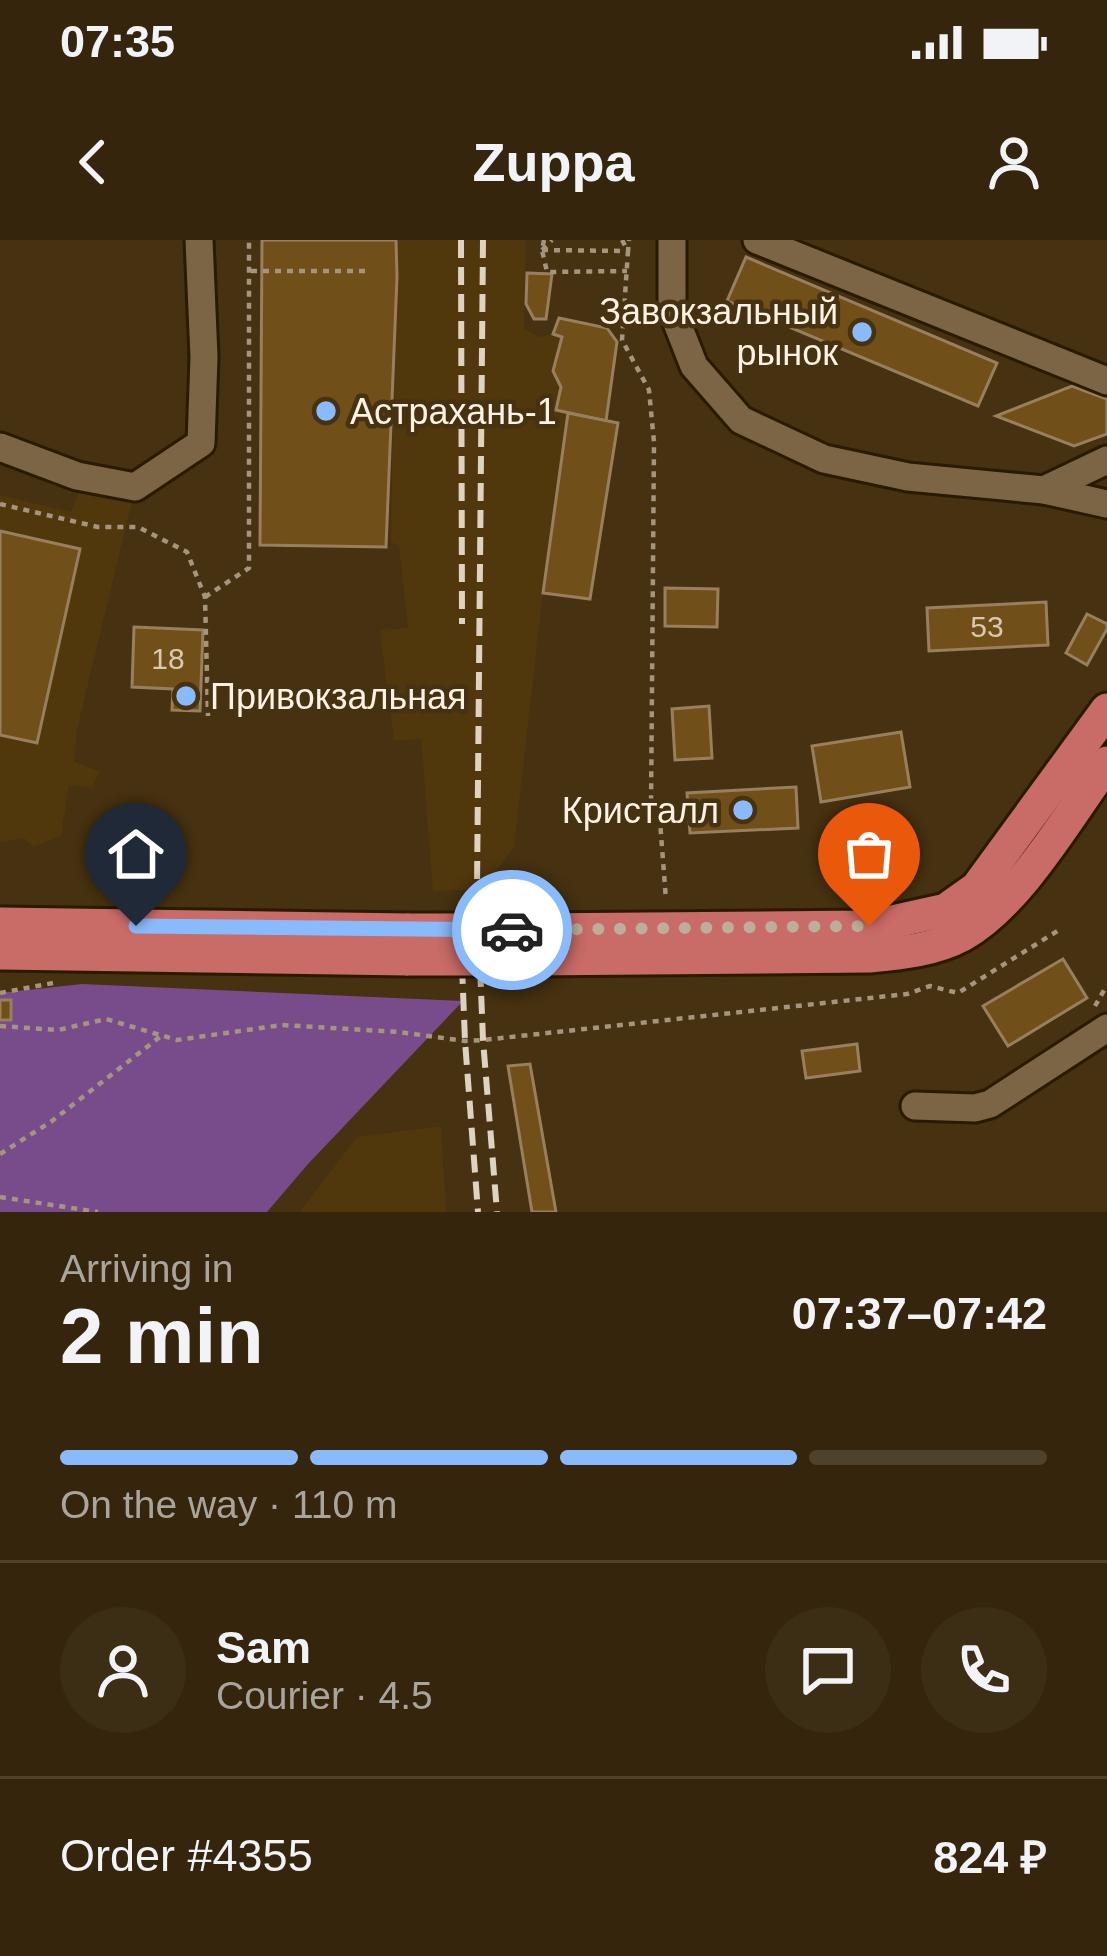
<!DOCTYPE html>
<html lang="en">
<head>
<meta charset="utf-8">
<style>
  body { margin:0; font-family:Arial,sans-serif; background:#3c2d15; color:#f1f3f6; height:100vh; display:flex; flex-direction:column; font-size:45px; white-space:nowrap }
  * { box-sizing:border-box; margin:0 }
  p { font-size:39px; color:#a9a59d }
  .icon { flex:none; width:66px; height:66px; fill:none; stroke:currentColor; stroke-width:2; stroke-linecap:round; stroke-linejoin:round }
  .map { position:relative; height:972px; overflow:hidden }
  .drawer { display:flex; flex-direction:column; background:#34250c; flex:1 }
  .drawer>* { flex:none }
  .pin { position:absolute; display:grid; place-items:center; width:102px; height:102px; color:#fff; margin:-123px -51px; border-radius:50% 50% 50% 0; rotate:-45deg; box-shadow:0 0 12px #0007 }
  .pin .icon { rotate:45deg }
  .courier { position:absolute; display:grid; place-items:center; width:120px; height:120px; margin:-60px; border:9px solid #89bafc; border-radius:50%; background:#fff; color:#222; box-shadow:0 3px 15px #0007 }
  .overview em { font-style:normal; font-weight:700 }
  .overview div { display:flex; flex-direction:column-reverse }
  .overview { display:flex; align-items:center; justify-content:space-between; height:204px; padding:0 60px }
  h1 { font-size:78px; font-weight:700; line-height:90px }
  .bar { display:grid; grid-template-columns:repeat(4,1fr); gap:18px 12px; align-content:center; height:144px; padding:0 60px }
  .bar i { height:15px; border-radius:9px; background:#4e422d }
  .bar .on { background:#89bafc }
  .bar p { grid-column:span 4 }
  .line { display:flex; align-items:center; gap:30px; padding:0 60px; border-top:3px solid #4e422d }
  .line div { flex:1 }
  .round { display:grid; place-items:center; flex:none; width:126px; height:126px; border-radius:63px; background:#3c2d15 }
  .status { display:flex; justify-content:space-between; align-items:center; height:84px; padding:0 60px; background:#34250c; direction:ltr }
  .status svg { height:33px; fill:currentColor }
  header { display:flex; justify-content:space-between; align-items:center; height:156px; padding:0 60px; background:#34250c; font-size:54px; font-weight:700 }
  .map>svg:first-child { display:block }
  .built { fill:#50370c }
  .green { fill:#784c8a }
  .building { fill:#704f18; stroke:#987f5e; stroke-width:3 }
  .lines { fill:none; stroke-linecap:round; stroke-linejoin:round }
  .minor-casing { stroke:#291a02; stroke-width:33 }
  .major-casing { stroke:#291a02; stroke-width:39 }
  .path { stroke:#a5957e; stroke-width:4.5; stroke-dasharray:6 6; stroke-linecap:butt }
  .minor { stroke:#7c6544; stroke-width:27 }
  .major { stroke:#c96b67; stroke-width:33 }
  .rail { stroke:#ded2c0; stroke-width:6; stroke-dasharray:18 9; stroke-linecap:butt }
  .major-bridge-casing { stroke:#291a02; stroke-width:39; stroke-linecap:butt }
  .major-bridge { stroke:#c96b67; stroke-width:33 }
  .done { stroke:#bdae9a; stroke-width:12; stroke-dasharray:0 21.6 }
  .route { stroke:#89bafc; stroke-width:15 }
  .poi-dot { fill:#89bafc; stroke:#463110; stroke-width:4.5 }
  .labels { text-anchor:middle; stroke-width:9; stroke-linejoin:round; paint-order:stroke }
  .number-label { font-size:30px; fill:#dac9b1 }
  .poi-label { font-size:36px; fill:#fdf2e4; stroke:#463110; text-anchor:end }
</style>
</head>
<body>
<div class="status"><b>07:35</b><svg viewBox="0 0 49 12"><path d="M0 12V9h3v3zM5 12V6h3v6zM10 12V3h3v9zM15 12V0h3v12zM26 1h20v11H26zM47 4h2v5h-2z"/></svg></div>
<header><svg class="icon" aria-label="back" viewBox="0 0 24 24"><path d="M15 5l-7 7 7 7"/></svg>Zuppa<svg class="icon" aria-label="person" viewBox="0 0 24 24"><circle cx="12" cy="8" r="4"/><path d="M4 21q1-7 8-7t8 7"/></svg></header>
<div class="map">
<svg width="1107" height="972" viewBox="0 0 1107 972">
  <rect width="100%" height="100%" fill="#463110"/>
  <g class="built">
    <polygon points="395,0 526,0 524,89 540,97 553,94 562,97 553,130 561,147 556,169 568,173 543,353 514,607 497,630 495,649 433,651 421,499 394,501 380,391 408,387 399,306 391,302"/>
    <polygon points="82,246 133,257 77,490 74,522 100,531 92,548 69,545 61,596 34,607 24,598 0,602 0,255 71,272"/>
    <polygon points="441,886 446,972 300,972 357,897"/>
  </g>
  <polygon class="green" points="82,744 463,761 308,924 267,972 0,972 0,753"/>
  <g class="building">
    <polygon points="262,0 396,0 397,37 386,307 260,305"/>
    <polygon points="746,17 997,123 978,166 727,61"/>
    <polygon points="527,33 552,34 546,79 534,79 526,64"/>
    <polygon points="559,78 607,88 617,102 606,181 556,170 561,147 553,131 562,97 553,94"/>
    <polygon points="1072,146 1107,159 1107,194 1074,206 996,176"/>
    <polygon points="568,173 618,183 590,359 543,353"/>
    <polygon points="0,291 80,309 37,503 0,495"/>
    <polygon points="665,348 718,349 717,387 665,386"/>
    <polygon points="1046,362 1048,405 929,411 927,368"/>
    <polygon points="1087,374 1107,384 1107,389 1087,425 1066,413"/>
    <polygon points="134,387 203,390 200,471 172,470 173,449 132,447"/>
    <polygon points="709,466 712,518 675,520 672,469"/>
    <polygon points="901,492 910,547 821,562 812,506"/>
    <polygon points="796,547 798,588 690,593 687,553"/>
    <polygon points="1063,719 1087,758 1008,806 983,766"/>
    <rect x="0" y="760" width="11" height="20"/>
    <polygon points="857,804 860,831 806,838 802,811"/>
    <polygon points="530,824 556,972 532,972 508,826"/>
  </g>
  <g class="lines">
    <defs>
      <g id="minor">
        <polyline points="672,0 672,70 694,126 741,180 824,219 908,237 1044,250 1107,264"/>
        <polyline points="757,0 1107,141"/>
        <polyline points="0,207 77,236 135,247 201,203 204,117 199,0"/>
        <polyline points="1044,250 1107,220"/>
        <polyline points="915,866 975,868 990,864 1107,788"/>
      </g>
      <g id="major">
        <polyline points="0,684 409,690"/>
        <polyline points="528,690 869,687 946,670 977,648 1107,470"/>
        <polyline points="0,713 408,719"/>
        <path d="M 530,719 L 870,716 C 901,713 934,710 962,695 C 1019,663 1068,576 1107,523"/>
      </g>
    </defs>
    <use href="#minor" class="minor-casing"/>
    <use href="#major" class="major-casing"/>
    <g class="path">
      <polyline points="544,0 542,10 547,32 627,31"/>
      <polyline points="622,0 628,11 622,100 649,150 654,202 651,569 660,581 666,660"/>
      <polyline points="542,10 628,11 629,0"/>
      <polyline points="542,10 552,0"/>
      <polyline points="251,31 371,31"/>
      <polyline points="0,264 98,287 138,287 187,312 205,357 208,476"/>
      <polyline points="205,357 249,328 249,0"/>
      <polyline points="0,753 53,743"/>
      <polyline points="1095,766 1107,745"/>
      <polyline points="0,786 58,790 106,779 177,800 282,785 399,792 465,801 483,800 907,754 930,746 958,753 1059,690"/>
      <polyline points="0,914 52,881 161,796"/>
      <polyline points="0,957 98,972"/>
    </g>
    <use href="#minor" class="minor"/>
    <use href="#major" class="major"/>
    <g class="rail">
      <polyline points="461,0 462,384"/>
      <polyline points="483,0 477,649 483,800 497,972"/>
      <polyline points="462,726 465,801 478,972"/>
    </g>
    <defs>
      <g id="major-bridge">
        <polyline points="409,690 528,690"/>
        <polyline points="408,719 530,719"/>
      </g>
    </defs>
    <use href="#major-bridge" class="major-bridge-casing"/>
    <use href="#major-bridge" class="major-bridge"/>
  </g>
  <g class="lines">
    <polyline class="done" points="512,690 869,686"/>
    <polyline class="route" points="136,686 512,690"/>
  </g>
  <g class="poi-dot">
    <circle cx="862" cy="92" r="12"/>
    <circle cx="326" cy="171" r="12"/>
    <circle cx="186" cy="456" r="12"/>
    <circle cx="743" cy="570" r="12"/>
  </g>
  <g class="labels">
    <g class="number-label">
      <text x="987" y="397">53</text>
      <text x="168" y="429">18</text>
    </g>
    <g class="poi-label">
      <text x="838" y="84">Завокзальный<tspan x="838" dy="41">рынок</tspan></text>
      <text x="350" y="184" text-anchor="start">Астрахань-1</text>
      <text x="210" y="469" text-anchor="start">Привокзальная</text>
      <text x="719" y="583">Кристалл</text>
    </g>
  </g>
</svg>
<div class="pin" style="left:869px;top:686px;background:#ea580c"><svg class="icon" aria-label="bag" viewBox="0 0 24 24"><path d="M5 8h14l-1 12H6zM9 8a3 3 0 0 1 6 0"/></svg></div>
<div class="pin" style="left:136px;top:686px;background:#1f2937"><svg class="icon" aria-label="home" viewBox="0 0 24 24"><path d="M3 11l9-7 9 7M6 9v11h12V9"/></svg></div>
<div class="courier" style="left:512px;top:690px"><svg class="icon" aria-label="car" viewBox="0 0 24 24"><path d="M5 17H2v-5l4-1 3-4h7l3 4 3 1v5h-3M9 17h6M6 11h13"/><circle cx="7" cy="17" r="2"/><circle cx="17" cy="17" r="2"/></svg></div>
</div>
<section class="drawer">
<div class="overview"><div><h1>2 min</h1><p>Arriving in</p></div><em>07:37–07:42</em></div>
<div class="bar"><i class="on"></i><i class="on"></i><i class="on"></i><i></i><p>On the way · 110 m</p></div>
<div class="line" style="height:216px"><a class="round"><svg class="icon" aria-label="person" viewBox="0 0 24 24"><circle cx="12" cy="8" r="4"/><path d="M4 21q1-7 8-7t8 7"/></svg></a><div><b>Sam</b><p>Courier · 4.5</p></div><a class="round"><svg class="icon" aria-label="chat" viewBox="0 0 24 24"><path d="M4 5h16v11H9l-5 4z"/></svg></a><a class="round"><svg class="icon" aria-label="phone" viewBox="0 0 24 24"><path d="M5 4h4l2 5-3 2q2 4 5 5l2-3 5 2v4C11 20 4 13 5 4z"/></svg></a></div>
<div class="line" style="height:156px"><div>Order #4355</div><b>824 ₽</b></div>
</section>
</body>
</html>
